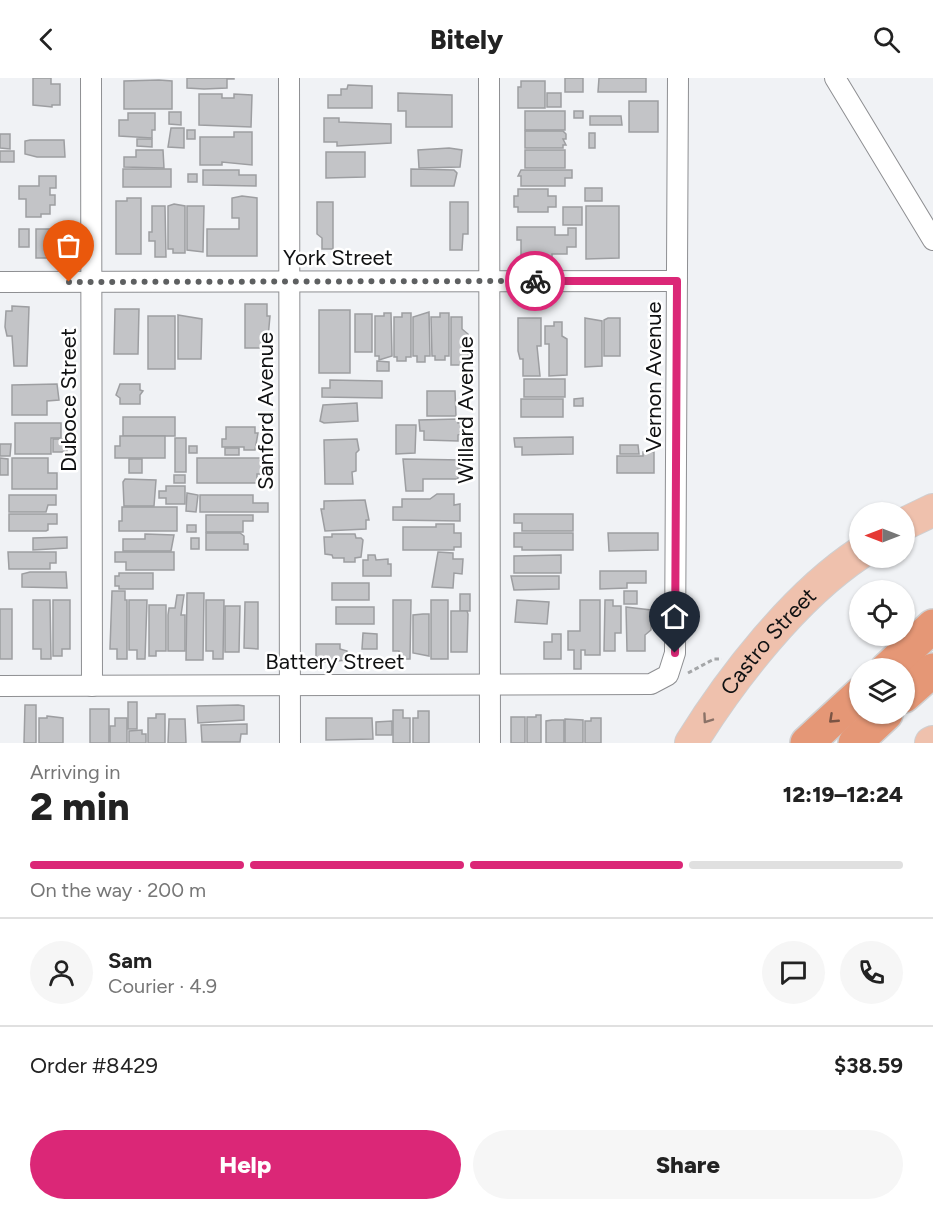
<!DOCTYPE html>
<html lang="en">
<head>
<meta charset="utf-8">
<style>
  body { margin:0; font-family:Figtree,sans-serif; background:#f6f6f6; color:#222; height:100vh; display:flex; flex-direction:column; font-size:22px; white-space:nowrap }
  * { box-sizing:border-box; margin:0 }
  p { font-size:20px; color:#767676 }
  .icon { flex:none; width:33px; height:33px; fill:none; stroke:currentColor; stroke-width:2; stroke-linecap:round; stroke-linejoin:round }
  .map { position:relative; height:665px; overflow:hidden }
  .details { display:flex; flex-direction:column; background:#fff; flex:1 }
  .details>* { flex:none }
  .needle { width:39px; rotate:270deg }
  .controls { position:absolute; left:849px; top:424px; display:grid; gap:12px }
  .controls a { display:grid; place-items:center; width:66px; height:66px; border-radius:50%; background:#fff; box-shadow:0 2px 4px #0004; font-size:30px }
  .pin { position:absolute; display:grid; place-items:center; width:51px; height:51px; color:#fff; margin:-62px -26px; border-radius:50% 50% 50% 0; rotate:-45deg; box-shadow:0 0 6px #0007 }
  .pin .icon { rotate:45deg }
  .courier { position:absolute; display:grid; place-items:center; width:60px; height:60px; margin:-30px; border:4px solid #db2777; border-radius:50%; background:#fff; color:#222; box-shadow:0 2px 8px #0007 }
  .headline em { font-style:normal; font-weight:800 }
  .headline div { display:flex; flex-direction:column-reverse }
  .headline { display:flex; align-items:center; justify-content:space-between; height:102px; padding:0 30px }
  h1 { font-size:39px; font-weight:800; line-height:45px }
  .bar { display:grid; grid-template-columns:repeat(4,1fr); gap:9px 6px; align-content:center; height:72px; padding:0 30px }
  .bar i { height:8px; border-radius:4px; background:#e0e0e0 }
  .bar .on { background:#db2777 }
  .bar p { grid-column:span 4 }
  .line { display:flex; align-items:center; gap:15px; padding:0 30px; border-top:2px solid #e0e0e0 }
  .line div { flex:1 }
  .round { display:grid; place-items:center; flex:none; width:63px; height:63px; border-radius:32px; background:#f6f6f6 }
  .action { display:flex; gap:12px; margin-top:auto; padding:12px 30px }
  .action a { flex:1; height:69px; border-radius:36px; background:#db2777; color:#fff; font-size:24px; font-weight:800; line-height:69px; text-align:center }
  .action a+a { background:#f6f6f6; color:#222 }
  header { display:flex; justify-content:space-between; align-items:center; height:78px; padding:0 30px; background:#fff; font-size:27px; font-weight:800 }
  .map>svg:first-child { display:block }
  .building { fill:#c3c4c7; stroke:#9d9ea1; stroke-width:1.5 }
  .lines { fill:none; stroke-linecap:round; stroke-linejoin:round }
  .street-casing { stroke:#8e8f92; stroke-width:22 }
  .primary-casing { stroke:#cfcfd0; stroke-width:34 }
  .highway-casing { stroke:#cfcfd0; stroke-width:36 }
  .path { stroke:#a4a6a8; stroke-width:3; stroke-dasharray:4.5 3; stroke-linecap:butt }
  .street { stroke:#fff; stroke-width:20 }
  .primary { stroke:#efc1ad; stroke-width:32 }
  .highway { stroke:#e59776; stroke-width:33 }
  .oneway { stroke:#8b7267 }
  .oneway2 { stroke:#7a5444 }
  .done { stroke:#5e6061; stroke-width:6; stroke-dasharray:0 10.8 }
  .route { stroke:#db2777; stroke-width:8 }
  .labels { text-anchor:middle; stroke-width:5; stroke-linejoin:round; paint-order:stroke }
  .street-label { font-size:22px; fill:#101112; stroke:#fff }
</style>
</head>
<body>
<header><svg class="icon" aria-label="back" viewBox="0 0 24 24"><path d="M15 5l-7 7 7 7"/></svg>Bitely<svg class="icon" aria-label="search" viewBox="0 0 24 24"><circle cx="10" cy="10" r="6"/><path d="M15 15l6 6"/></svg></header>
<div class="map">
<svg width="933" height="665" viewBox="0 0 933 665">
  <rect width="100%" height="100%" fill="#f0f2f5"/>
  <g class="building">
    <polygon points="33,0 51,0 51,6 60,6 60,27 52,27 52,29 33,27"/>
    <polygon points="187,0 234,0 234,1 227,1 227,10 204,11 187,10"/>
    <rect x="565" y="0" width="18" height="14"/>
    <polygon points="599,0 646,0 646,14 598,14"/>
    <polygon points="159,2 172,3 172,31 124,31 124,3"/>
    <polygon points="521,3 545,3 545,30 518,30 518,9 521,9"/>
    <polygon points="348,7 372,8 372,30 328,30 328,17 341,17 341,11 347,11"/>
    <polygon points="398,15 452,17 452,49 406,49 406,33 398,33"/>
    <rect x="547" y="15" width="14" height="14"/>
    <polygon points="199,16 222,16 222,20 234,20 234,16 252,17 251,49 199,47"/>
    <rect x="629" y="23" width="29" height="31"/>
    <rect x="525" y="33" width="40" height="19"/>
    <rect x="574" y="33" width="9" height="7"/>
    <polygon points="169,34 181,34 181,47 169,46"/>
    <polygon points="128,35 155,35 155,52 152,52 152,60 119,58 119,42 128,42"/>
    <polygon points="590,38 621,38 622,47 590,47"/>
    <polygon points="324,40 339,40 339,44 391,46 391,65 337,68 337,64 324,64"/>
    <polygon points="171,50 184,50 184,70 168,69"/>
    <rect x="187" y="52" width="8" height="9"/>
    <polygon points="525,53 563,53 566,56 566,61 563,61 566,67 563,67 563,70 525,70"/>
    <polygon points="234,54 252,54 252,87 222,84 222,87 200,87 200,59 234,59"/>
    <rect x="589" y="55" width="6" height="15"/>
    <polygon points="0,56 10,56 10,71 0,70"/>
    <polygon points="137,61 152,61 152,69 137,68"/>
    <polygon points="30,62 64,62 65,79 37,79 25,76 25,63"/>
    <polygon points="449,70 462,72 460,89 419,90 418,72"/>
    <polygon points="136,72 163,72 164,90 124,89 124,79 136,79"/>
    <rect x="525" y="72" width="40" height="18"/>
    <rect x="0" y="73" width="14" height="11"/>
    <polygon points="326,74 365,74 365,99 326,100"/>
    <rect x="123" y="91" width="48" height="18"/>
    <polygon points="411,91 454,92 457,95 454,108 411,108"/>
    <polygon points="203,92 239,92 239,97 256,97 256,108 203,107"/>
    <polygon points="521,92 572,92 572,100 565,100 565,108 521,108 521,98 518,98"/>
    <rect x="188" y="96" width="9" height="8"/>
    <polygon points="39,98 56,98 56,110 50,110 50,117 55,117 55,127 50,127 50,136 41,136 41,139 26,139 26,121 19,121 19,108 39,108"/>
    <rect x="585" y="110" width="17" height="13"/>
    <polygon points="518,111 548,111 548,118 556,118 556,129 548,129 548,134 518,134 518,129 514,129 514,118 518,118"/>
    <polygon points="242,118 257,120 257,178 207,178 207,151 239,151 239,140 232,140 232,120"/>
    <polygon points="127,120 141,120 141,176 116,176 116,123 127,123"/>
    <polygon points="317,124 333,124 333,171 322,171 322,160 317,156"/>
    <polygon points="450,124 468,124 468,156 463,156 462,172 450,172"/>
    <polygon points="174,126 185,128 185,175 173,175 173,171 168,171 168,128"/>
    <polygon points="152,128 165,128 166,179 155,179 155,163 149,163 149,154 152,154"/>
    <polygon points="187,128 204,128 203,174 187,172"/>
    <polygon points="586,128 619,128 619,180 586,181"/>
    <rect x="563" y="129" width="19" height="18"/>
    <polygon points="517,149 555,149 555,157 568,157 568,150 576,150 576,169 567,169 567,176 552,176 552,182 521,182 521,162 517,162"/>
    <rect x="19" y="151" width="10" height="18"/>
    <polygon points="36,151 60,151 60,168 55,168 55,180 36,180"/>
    <polygon points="245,226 267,226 267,238 270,238 267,270 245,270"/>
    <polygon points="12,228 29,229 27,288 14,288 12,258 7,258 5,249 6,233 12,233"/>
    <polygon points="115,231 139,231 138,276 114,276"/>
    <rect x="319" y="232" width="31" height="63"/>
    <polygon points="429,234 430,278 425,278 425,284 417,284 417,278 413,278 413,239"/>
    <polygon points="384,235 391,235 392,278 379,282 379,278 375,278 375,238 384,238"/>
    <polygon points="402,235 411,235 411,279 406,279 406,283 397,283 397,279 394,279 394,239 402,239"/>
    <polygon points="440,235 449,235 449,278 445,278 445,282 435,282 435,278 432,278 431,239 440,239"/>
    <rect x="355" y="236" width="17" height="38"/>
    <polygon points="178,237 202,241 201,281 178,281"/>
    <rect x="148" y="238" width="27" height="53"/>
    <polygon points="451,239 462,239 462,251 468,256 468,287 451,287"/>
    <polygon points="518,240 541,240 541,268 537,268 540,298 523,298 523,281 520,281 518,273"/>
    <polygon points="585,240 602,243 602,288 585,289"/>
    <polygon points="608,240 620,240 620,278 604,278 604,242"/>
    <polygon points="554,244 562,244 562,258 567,261 567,297 549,298 549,266 545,266 545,248 554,248"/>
    <polygon points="377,283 389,284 389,293 377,293"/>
    <rect x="524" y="301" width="41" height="18"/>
    <polygon points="330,302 382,303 382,320 322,319 322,310 330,310"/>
    <polygon points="57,306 59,322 47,323 47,337 12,337 12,307"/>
    <polygon points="120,306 140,306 140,312 143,313 140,317 140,326 120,326 120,320 116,317"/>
    <polygon points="427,313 455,313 456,338 427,338"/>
    <polygon points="583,320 583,328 574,328 574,321"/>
    <rect x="521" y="321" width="42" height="18"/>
    <polygon points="357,325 358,343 324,345 320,343 323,327"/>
    <rect x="123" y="339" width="52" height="19"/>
    <polygon points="458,341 458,345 464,345 464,355 458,357 458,363 424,362 424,353 420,353 419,342"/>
    <polygon points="15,345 61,345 61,360 51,360 51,376 15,376"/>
    <polygon points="396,347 416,347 415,375 396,376"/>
    <polygon points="226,349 255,349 255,355 258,355 255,372 244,372 244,369 222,369 222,361 226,361"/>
    <polygon points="120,358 165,358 165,380 115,380 115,368 120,368"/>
    <polygon points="573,359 573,376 522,377 522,369 515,369 514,360"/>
    <rect x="175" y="360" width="11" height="34"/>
    <rect x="53" y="361" width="14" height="13"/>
    <polygon points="357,361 359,372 356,375 356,393 352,394 353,406 325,406 324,362"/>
    <polygon points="0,366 11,366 10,378 0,378"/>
    <polygon points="620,367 638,367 639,376 620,376"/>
    <rect x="189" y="368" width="8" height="7"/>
    <rect x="225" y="370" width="14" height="7"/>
    <polygon points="643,374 654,374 654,395 617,395 617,378 643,378"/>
    <polygon points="0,380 8,381 8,397 0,397"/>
    <polygon points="12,380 48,380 48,395 57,395 57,411 12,411"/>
    <polygon points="197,380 264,380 264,396 257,396 257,405 197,405"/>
    <rect x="129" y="381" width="13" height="14"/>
    <polygon points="403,381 463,382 463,391 458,391 458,401 423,401 423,413 406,413"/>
    <rect x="174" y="397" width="11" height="8"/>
    <polygon points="125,401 156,402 154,428 124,428 123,404"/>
    <polygon points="166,408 185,408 185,426 166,426 166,420 159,420 159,413 166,413"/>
    <polygon points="187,415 198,417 196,434 186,433"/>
    <polygon points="437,416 454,416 454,427 460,426 460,443 393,442 393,429 402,429 402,421 430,421"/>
    <polygon points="9,417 56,417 56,427 48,427 46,434 9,434"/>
    <polygon points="200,417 253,417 253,425 268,425 268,434 200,434"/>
    <polygon points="365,422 369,442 366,442 366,451 325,453 321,431 324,431 324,423"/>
    <polygon points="122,429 177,429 177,453 119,453 119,443 122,443"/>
    <polygon points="9,436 57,436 57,446 48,446 48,452 46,453 9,453"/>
    <polygon points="514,436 573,436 573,453 522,453 522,445 514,445"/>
    <polygon points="206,437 253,437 253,443 243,443 243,454 206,454"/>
    <polygon points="436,446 454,446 454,455 461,455 461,469 454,469 454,472 403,472 403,449 436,449"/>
    <rect x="187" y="447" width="9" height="7"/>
    <polygon points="206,455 240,455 244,458 244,466 248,466 248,472 206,472"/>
    <polygon points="514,455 573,455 573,472 522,472 522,469 514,469"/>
    <polygon points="608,455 658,455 658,472 609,473"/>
    <polygon points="145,456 174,457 171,473 123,473 123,461 145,461"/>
    <polygon points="332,456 355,456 356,460 361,460 363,462 361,479 355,480 355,484 344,484 344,480 333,480 332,477 325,476 324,459 332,459"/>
    <polygon points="67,459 67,470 33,472 33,460"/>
    <rect x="191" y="460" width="8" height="11"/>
    <polygon points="8,474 56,474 56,485 50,485 50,491 9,491"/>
    <polygon points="115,474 174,474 174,492 126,492 126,484 115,484"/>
    <polygon points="438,474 453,475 453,481 463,481 462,496 454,495 453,510 432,509"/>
    <polygon points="368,477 375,477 376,482 388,481 388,486 391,486 391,498 363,498 363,482 368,482"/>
    <polygon points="561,477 561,495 514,495 514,478"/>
    <polygon points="600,493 646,493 646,505 627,505 627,510 600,511"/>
    <polygon points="30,494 66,494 67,510 22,509 22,496"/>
    <polygon points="119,495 153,495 153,511 119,511 119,508 115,508 115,498 119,498"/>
    <polygon points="511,498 559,498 559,511 514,512"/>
    <rect x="332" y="505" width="37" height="17"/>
    <polygon points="112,513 125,513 125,522 127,522 127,581 117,581 117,571 110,571"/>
    <rect x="624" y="513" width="13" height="13"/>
    <polygon points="187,515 204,515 203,582 186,582"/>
    <rect x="460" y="516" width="10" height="17"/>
    <polygon points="177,517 184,517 181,537 185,537 185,573 168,573 168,537 169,530 175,530"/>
    <polygon points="33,522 50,522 51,581 41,581 41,571 33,571"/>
    <polygon points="53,522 70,522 70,571 62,571 62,578 53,578"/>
    <polygon points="129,522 147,522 145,581 137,581 137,572 129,572"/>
    <polygon points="206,522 224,522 223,581 213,581 213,573 206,573"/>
    <polygon points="393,522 411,522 410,581 399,581 399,573 393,573"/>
    <rect x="431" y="522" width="17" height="59"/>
    <polygon points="517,522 549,524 547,546 515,544"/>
    <polygon points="580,522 600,522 600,577 585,577 585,572 581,572 581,591 574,591 574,572 568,572 568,553 580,553"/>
    <polygon points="605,522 613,522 613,528 621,528 621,555 615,555 615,573 604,573"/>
    <polygon points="245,524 258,524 258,571 244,570"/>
    <polygon points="149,527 166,527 166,573 156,573 156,578 149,578"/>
    <polygon points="225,528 240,528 239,574 225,574"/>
    <rect x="336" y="529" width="38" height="17"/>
    <polygon points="626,529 651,532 651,552 645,557 645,573 627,573"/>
    <rect x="0" y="531" width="12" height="50"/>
    <polygon points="451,533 467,533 468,536 467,574 451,574"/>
    <polygon points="423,536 429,536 429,578 413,575 413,537"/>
    <polygon points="363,555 377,556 377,571 362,571"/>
    <polygon points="552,556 561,556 561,581 544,581 544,564 552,564"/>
    <polygon points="316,566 340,566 340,571 347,573 347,582 316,585"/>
    <rect x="128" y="624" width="9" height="27"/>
    <polygon points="25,627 36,627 36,665 24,665"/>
    <polygon points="238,627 244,628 244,642 198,645 197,628"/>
    <rect x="90" y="631" width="19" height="34"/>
    <polygon points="393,632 403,632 403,640 410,640 410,665 393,665"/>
    <polygon points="418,633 429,633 429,665 413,665 413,640 418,640"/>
    <polygon points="156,636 165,636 165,665 148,665 148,640 156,640"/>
    <polygon points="536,637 541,637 541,665 527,665 527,639 536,639"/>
    <polygon points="47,638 63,640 63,665 39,665 39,640 47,640"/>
    <rect x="511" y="639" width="14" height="26"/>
    <polygon points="115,640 127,640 127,665 110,665 110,648 115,648"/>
    <polygon points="326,640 372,640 373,661 326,662"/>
    <polygon points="591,640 601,640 601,665 585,665 585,643 591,643"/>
    <polygon points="169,641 185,641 186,665 168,665"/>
    <polygon points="565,641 583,642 583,665 565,665"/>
    <polygon points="552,642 564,642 564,665 546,665 546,643"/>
    <polygon points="392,643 392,657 376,657 376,644"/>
    <polygon points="247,646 247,656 241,656 240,664 202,664 201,647"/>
    <polygon points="142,652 142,656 146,656 146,665 129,665 129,653"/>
  </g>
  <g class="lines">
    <defs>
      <g id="street">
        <polyline points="91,0 92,608"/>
        <polyline points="289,0 290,665"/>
        <polyline points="489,0 490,665"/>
        <polyline points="835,0 933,162"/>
        <polyline points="0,204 677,203"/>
        <polyline points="0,608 651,606 668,597 675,575 678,0"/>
      </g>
      <g id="primary">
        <polyline points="904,446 933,432"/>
        <path id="s1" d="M 691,665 C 732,599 795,518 860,475"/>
        <polyline points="931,665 933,664"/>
      </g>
      <g id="highway">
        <polyline points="887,591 933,548"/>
        <polyline points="904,618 933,592"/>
        <polyline points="807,665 860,616"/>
        <polyline points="855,665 886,636"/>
      </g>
    </defs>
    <use href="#street" class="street-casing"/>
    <use href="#primary" class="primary-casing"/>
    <use href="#highway" class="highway-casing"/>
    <polyline class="path" points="688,595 714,581 722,581"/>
    <use href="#street" class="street"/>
    <use href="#primary" class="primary"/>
    <use href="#highway" class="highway"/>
  </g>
  <defs><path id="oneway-chevron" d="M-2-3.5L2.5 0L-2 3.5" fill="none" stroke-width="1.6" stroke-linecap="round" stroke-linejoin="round" transform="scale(1.5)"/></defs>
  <use class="oneway" href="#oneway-chevron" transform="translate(707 641) rotate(125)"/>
  <use class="oneway2" href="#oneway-chevron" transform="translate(833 641) rotate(137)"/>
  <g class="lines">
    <polyline class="done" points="69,204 535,203"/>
    <polyline class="route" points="535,203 677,203 675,575"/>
  </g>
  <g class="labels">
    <g class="street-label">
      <text x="338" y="187">York Street</text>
      <text transform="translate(653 299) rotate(-90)" y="8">Vernon Avenue</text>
      <text transform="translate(68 322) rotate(-90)" y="8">Duboce Street</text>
      <text transform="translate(465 332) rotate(-90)" y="8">Willard Avenue</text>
      <text transform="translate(265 333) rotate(-90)" y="8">Sanford Avenue</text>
      <text dy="8" stroke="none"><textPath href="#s1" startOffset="128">Castro Street</textPath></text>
      <text x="335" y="591">Battery Street</text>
    </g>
  </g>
</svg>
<div class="controls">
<a><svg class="needle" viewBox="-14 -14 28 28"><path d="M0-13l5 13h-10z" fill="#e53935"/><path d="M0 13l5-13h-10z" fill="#767676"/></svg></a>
<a><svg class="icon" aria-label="locate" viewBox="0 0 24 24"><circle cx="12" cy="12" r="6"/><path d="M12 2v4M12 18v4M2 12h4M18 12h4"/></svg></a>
<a><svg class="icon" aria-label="layers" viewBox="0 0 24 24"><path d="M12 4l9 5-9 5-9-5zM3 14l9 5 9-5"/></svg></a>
</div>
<div class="pin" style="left:69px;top:204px;background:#ea580c"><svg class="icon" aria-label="bag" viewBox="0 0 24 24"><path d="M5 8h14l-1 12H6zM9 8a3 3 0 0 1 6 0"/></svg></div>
<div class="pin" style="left:675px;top:575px;background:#1f2937"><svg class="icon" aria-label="home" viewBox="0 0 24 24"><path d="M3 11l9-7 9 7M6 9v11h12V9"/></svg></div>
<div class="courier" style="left:535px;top:203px"><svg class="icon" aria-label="bike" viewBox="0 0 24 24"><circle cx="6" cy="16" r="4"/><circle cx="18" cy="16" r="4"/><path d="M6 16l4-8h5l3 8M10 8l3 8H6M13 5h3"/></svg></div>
</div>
<section class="details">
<div class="headline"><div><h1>2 min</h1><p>Arriving in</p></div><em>12:19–12:24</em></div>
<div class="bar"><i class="on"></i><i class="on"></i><i class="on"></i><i></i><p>On the way · 200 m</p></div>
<div class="line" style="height:108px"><a class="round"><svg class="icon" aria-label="person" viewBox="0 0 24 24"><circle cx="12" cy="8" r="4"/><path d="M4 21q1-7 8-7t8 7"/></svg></a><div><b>Sam</b><p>Courier · 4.9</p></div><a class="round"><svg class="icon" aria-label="chat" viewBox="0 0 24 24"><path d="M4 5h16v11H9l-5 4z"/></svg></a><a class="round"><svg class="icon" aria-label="phone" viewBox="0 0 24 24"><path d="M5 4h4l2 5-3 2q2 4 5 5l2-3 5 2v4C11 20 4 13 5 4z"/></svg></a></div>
<div class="line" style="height:78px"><div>Order #8429</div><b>$38.59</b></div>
<div class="action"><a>Help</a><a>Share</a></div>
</section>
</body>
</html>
